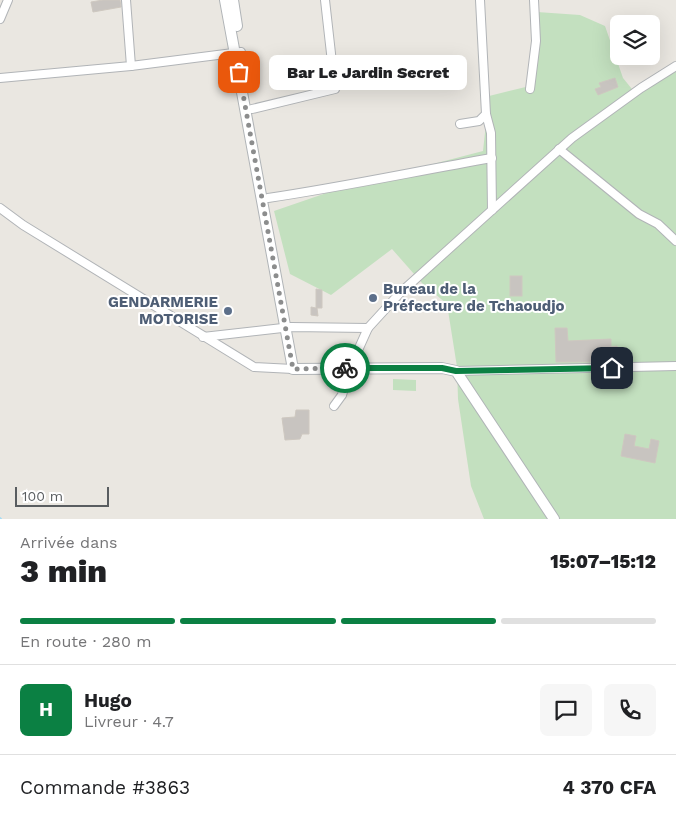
<!DOCTYPE html>
<html lang="fr">
<head>
<meta charset="utf-8">
<style>
  body { margin:0; font-family:"Work Sans",sans-serif; background:#f6f6f6; color:#202124; height:100vh; display:flex; flex-direction:column; font-size:19px; white-space:nowrap }
  * { box-sizing:border-box; margin:0 }
  p { font-size:16px; color:#757577 }
  .icon { flex:none; width:28px; height:28px; fill:none; stroke:currentColor; stroke-width:2; stroke-linecap:round; stroke-linejoin:round }
  .map { position:relative; height:519px; overflow:hidden }
  .drawer { display:flex; flex-direction:column; background:#fff; flex:1 }
  .drawer>* { flex:none }
  .controls { position:absolute; left:610px; top:15px; display:grid; gap:10px }
  .controls a { display:grid; place-items:center; width:50px; height:50px; border-radius:8px; background:#fff; box-shadow:0 5px 20px #0002; font-size:25px }
  .scale { position:absolute; left:15px; bottom:12px; width:94px; box-sizing:border-box; padding-left:5px; border:2px solid #595d60; border-top:0; font-size:14px; line-height:18px; white-space:nowrap; color:#595d60; -webkit-text-stroke:4px #fff; paint-order:stroke }
  .pin { position:absolute; display:grid; place-items:center; width:42px; height:42px; color:#fff; margin:-21px; border-radius:10px; box-shadow:0 2px 8px #0006 }
  .courier { position:absolute; display:grid; place-items:center; width:50px; height:50px; margin:-25px; border:4px solid #0b8043; border-radius:50%; background:#fff; color:#222; box-shadow:0 1px 6px #0007 }
  .bubble { position:absolute; height:35px; border-radius:8px; background:#fff; box-shadow:0 5px 20px #0002; font-size:16px; font-weight:800; line-height:35px; text-align:center }
  .headline em { font-style:normal; font-weight:800 }
  .headline div { display:flex; flex-direction:column-reverse }
  .headline { display:flex; align-items:center; justify-content:space-between; height:85px; padding:0 20px }
  h1 { font-size:32px; font-weight:800; line-height:38px }
  .bar { display:grid; grid-template-columns:repeat(4,1fr); gap:8px 5px; align-content:center; height:60px; padding:0 20px }
  .bar i { height:6px; border-radius:4px; background:#e0e0e0 }
  .bar .on { background:#0b8043 }
  .bar p { grid-column:span 4 }
  .line { display:flex; align-items:center; gap:12px; padding:0 20px; border-top:1px solid #e0e0e0 }
  .line div { flex:1 }
  .round { display:grid; place-items:center; flex:none; width:52px; height:52px; border-radius:8px; background:#f6f6f6 }
  .map>svg:first-child { display:block }
  .green { fill:#c3e0bf }
  .lines { fill:none; stroke-linecap:round; stroke-linejoin:round }
  .stream { stroke:#a6dcf4; stroke-width:2 }
  .building { fill:#c8c4c0; stroke:#cec8c0 }
  .minor-casing { stroke:#b1b4b7; stroke-width:10 }
  .secondary-casing { stroke:#b0b4b7; stroke-width:12 }
  .minor { stroke:#fff; stroke-width:8 }
  .secondary { stroke:#fff; stroke-width:10 }
  .done { stroke:#8c8d8d; stroke-width:5; stroke-dasharray:0 9 }
  .route { stroke:#0b8043; stroke-width:6 }
  .service-dot { fill:#5c6f8a; stroke:#fff; stroke-width:2 }
  .labels { text-anchor:middle; stroke-width:4; stroke-linejoin:round; paint-order:stroke }
  .service-label { font-size:15px; font-weight:bold; fill:#4e5e75; stroke:#fff; text-anchor:start }
</style>
</head>
<body>
<div class="map">
<svg width="676" height="519" viewBox="0 0 676 519">
  <rect width="100%" height="100%" fill="#eae7e1"/>
  <g class="green">
    <polygon points="537,12 580,15 605,26 623,78 636,94 676,70 676,519 484,519 471,486 458,399 457,367 447,304 422,283 392,249 331,295 290,274 274,211 341,188 483,151 489,96 534,85"/>
    <polygon points="393,379 416,380 416,391 393,390"/>
  </g>
  <g class="lines">
    <polyline class="stream" points="0,518 1,519"/>
  </g>
  <g class="building">
    <polygon points="103,0 120,0 121,7 93,12 91,2"/>
    <polygon points="615,78 618,87 598,95 595,89 601,87 599,83"/>
    <rect x="510" y="276" width="12" height="20"/>
    <polygon points="316,289 322,290 322,308 317,308 318,316 311,315 311,307 316,308"/>
    <polygon points="555,328 567,328 568,341 611,339 611,347 617,346 618,355 591,356 592,362 556,362"/>
    <polygon points="296,410 309,410 309,434 302,434 300,439 285,440 282,418 295,417"/>
    <polygon points="625,434 636,436 634,446 649,449 651,439 659,441 655,463 621,456"/>
  </g>
  <g class="lines">
    <defs>
      <g id="minor">
        <polyline points="0,19 8,0"/>
        <polyline points="131,66 241,52"/>
        <polyline points="0,78 131,66 126,0"/>
        <polyline points="530,89 536,41 534,0"/>
        <polyline points="252,109 335,89 325,0"/>
        <polyline points="486,114 491,133 492,210"/>
        <polyline points="460,124 479,121 486,114 480,0"/>
        <polyline points="559,149 639,214 658,224 676,241"/>
        <path d="M 268,198 C 343,187 417,171 492,158"/>
        <polyline points="0,208 23,225 254,367 293,369"/>
        <polyline points="203,337 291,327 368,328 400,293 572,138 641,88 676,66"/>
        <polyline points="456,371 676,366"/>
        <polyline points="334,406 342,395 350,368 368,328"/>
      </g>
      <g id="secondary">
        <polyline points="225,0 293,369 442,368 456,371 554,519"/>
        <polyline points="233,0 237,26"/>
      </g>
    </defs>
    <use href="#minor" class="minor-casing"/>
    <use href="#secondary" class="secondary-casing"/>
    <use href="#minor" class="minor"/>
    <use href="#secondary" class="secondary"/>
  </g>
  <g class="lines">
    <polyline class="done" points="239,72 293,369 345,368"/>
    <polyline class="route" points="345,368 442,368 456,371 612,368"/>
  </g>
  <g class="service-dot">
    <circle cx="373" cy="298" r="5"/>
    <circle cx="228" cy="311" r="5"/>
  </g>
  <g class="labels">
    <g class="service-label">
      <text x="383" y="294">Bureau de la<tspan x="383" dy="17">Préfecture de Tchaoudjo</tspan></text>
      <text x="218" y="307" text-anchor="end">GENDARMERIE<tspan x="218" dy="17">MOTORISE</tspan></text>
    </g>
  </g>
</svg>
<div class="controls">
<a><svg class="icon" aria-label="layers" viewBox="0 0 24 24"><path d="M12 4l9 5-9 5-9-5zM3 14l9 5 9-5"/></svg></a>
</div>
<div class="scale">100 m</div>
<div class="pin" style="left:239px;top:72px;background:#ea580c"><svg class="icon" aria-label="bag" viewBox="0 0 24 24"><path d="M5 8h14l-1 12H6zM9 8a3 3 0 0 1 6 0"/></svg></div>
<div class="pin" style="left:612px;top:368px;background:#1f2937"><svg class="icon" aria-label="home" viewBox="0 0 24 24"><path d="M3 11l9-7 9 7M6 9v11h12V9"/></svg></div>
<div class="courier" style="left:345px;top:368px"><svg class="icon" aria-label="bike" viewBox="0 0 24 24"><circle cx="6" cy="16" r="4"/><circle cx="18" cy="16" r="4"/><path d="M6 16l4-8h5l3 8M10 8l3 8H6M13 5h3"/></svg></div>
<div class="bubble" style="left:269px;top:55px;width:198px">Bar Le Jardin Secret</div>
</div>
<section class="drawer">
<div class="headline"><div><h1>3 min</h1><p>Arrivée dans</p></div><em>15:07–15:12</em></div>
<div class="bar"><i class="on"></i><i class="on"></i><i class="on"></i><i></i><p>En route · 280 m</p></div>
<div class="line" style="height:90px"><b class="round" style="background:#0b8043;color:#fff">H</b><div><b>Hugo</b><p>Livreur · 4.7</p></div><a class="round"><svg class="icon" aria-label="chat" viewBox="0 0 24 24"><path d="M4 5h16v11H9l-5 4z"/></svg></a><a class="round"><svg class="icon" aria-label="phone" viewBox="0 0 24 24"><path d="M5 4h4l2 5-3 2q2 4 5 5l2-3 5 2v4C11 20 4 13 5 4z"/></svg></a></div>
<div class="line" style="height:65px"><div>Commande #3863</div><b>4 370 CFA</b></div>
</section>
</body>
</html>
